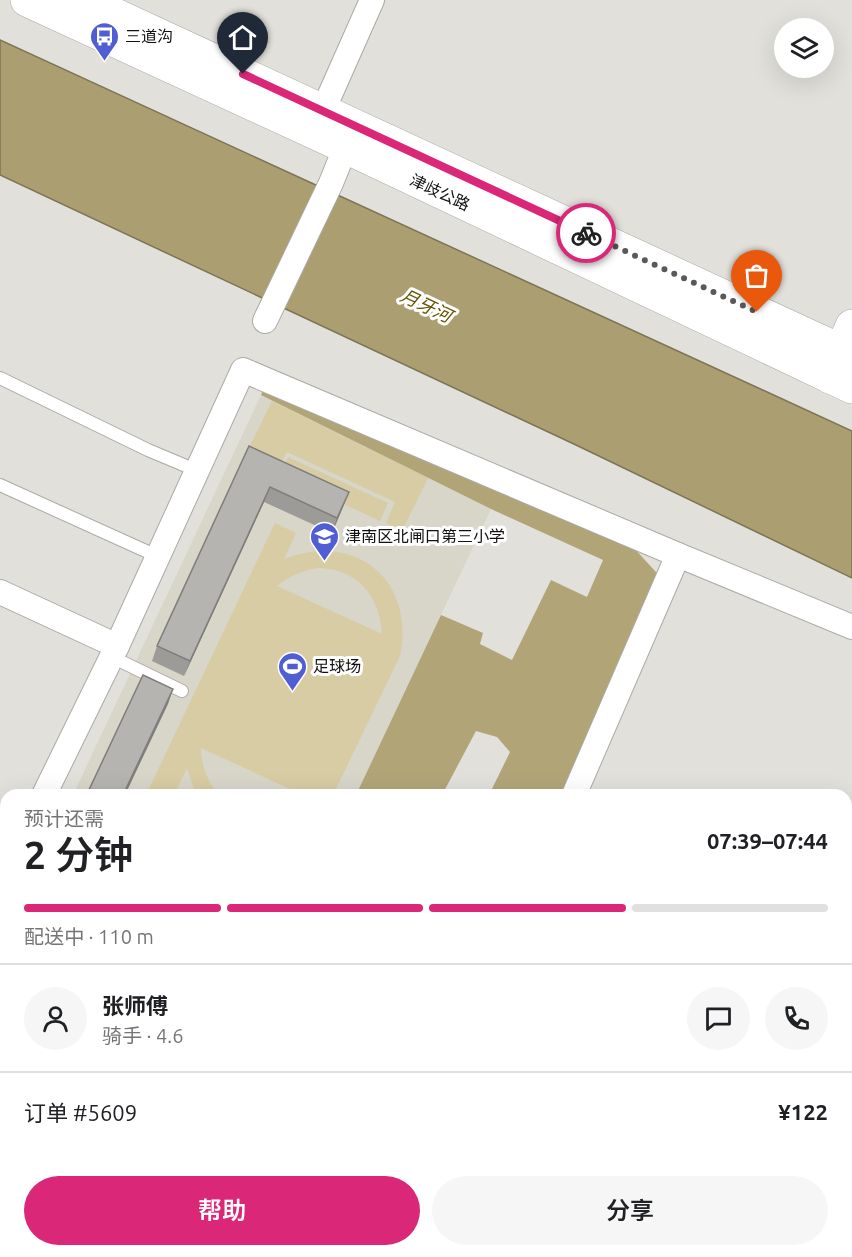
<!DOCTYPE html>
<html lang="zh">
<head>
<meta charset="utf-8">
<style>
  body { margin:0; font-family:Ubuntu,"Noto Sans SC",sans-serif; background:#f6f6f6; color:#202124; height:100vh; display:flex; flex-direction:column; font-size:22px; white-space:nowrap }
  * { box-sizing:border-box; margin:0 }
  p { font-size:20px; color:#757577 }
  .icon { flex:none; width:33px; height:33px; fill:none; stroke:currentColor; stroke-width:2; stroke-linecap:round; stroke-linejoin:round }
  .map { position:relative; flex:1; overflow:hidden }
  .sheet { position:absolute; left:0px; top:789px; width:852px; height:468px; display:flex; flex-direction:column; background:#fff; border-radius:18px 18px 0 0; box-shadow:0 6px 24px #0002 }
  .sheet>* { flex:none }
  .buttons { position:absolute; left:774px; top:18px; display:grid; gap:12px }
  .buttons a { display:grid; place-items:center; width:60px; height:60px; border-radius:50%; background:#fff; box-shadow:0 6px 24px #0002; font-size:30px }
  .pin { position:absolute; display:grid; place-items:center; width:51px; height:51px; color:#fff; margin:-62px -26px; border-radius:50% 50% 50% 0; rotate:-45deg; box-shadow:0 0 6px #0007 }
  .pin .icon { rotate:45deg }
  .courier { position:absolute; display:grid; place-items:center; width:60px; height:60px; margin:-30px; border:4px solid #db2777; border-radius:50%; background:#fff; color:#222; box-shadow:0 2px 8px #0007 }
  .overview em { font-style:normal; font-weight:600 }
  .overview div { display:flex; flex-direction:column-reverse }
  .overview { display:flex; align-items:center; justify-content:space-between; height:102px; padding:0 24px }
  h1 { font-size:39px; font-weight:600; line-height:45px }
  .bar { display:grid; grid-template-columns:repeat(4,1fr); gap:9px 6px; align-content:center; height:72px; padding:0 24px }
  .bar i { height:8px; border-radius:4px; background:#e0e0e0 }
  .bar .current { background:#db2777 }
  .bar p { grid-column:span 4 }
  .line { display:flex; align-items:center; gap:15px; padding:0 24px; border-top:2px solid #e0e0e0 }
  .line div { flex:1 }
  .round { display:grid; place-items:center; flex:none; width:63px; height:63px; border-radius:32px; background:#f6f6f6 }
  .cta { display:flex; gap:12px; margin-top:auto; padding:12px 24px }
  .cta a { flex:1; height:69px; border-radius:36px; background:#db2777; color:#fff; font-size:24px; font-weight:600; line-height:69px; text-align:center }
  .cta a+a { background:#f6f6f6; color:#202124 }
  .map>svg:first-child { display:block }
  .built { fill:#d8d5c9 }
  .green { fill:#d8cca4; fill-rule:evenodd }
  .forest { fill:#b1a578 }
  .water { fill:#ab9f72; stroke:#7d7455; stroke-width:1.5 }
  .lines { fill:none; stroke-linecap:round; stroke-linejoin:round }
  .service-casing { stroke:#abaaa5; stroke-width:14 }
  .minor-casing { stroke:#abaaa5; stroke-width:26 }
  .secondary-casing { stroke:#abaaa5; stroke-width:34 }
  .primary-casing { stroke:#abaaa5; stroke-width:34 }
  .service { stroke:#fff; stroke-width:12 }
  .minor { stroke:#fff; stroke-width:24 }
  .secondary { stroke:#fff; stroke-width:33 }
  .primary { stroke:#fff; stroke-width:33 }
  .wall { fill:#9c9b97 }
  .shaded-wall { fill:#7f7e7b }
  .building { fill:#b5b4b0; stroke:#7f7e7b; stroke-width:1.5 }
  .done { stroke:#5a5957; stroke-width:6; stroke-dasharray:0 10.8 }
  .route { stroke:#db2777; stroke-width:8 }
  .labels { text-anchor:middle; stroke-width:6; stroke-linejoin:round; paint-order:stroke }
  .poi-label { font-size:16px; fill:#121110; stroke:#fff; text-anchor:start }
  .street-label { font-size:16px; fill:#121110; stroke:#fff }
  .water-label { font-size:18px; font-style:italic; fill:#675400; stroke:#fff }
</style>
</head>
<body>
<div class="map">
<svg width="852" height="1257" viewBox="0 0 852 1257">
  <rect width="100%" height="100%" fill="#e1e0db"/>
  <polygon class="built" points="261,395 491,509 356,795 73,795"/>
  <g class="green">
    <polygon points="272,401 428,478 402,531 386,523 395,502 287,452 282,461 249,448"/>
    <polygon points="288,457 388,503 380,521 281,475"/>
    <path d="M 275,523 L 296,533 L 284,559 C 299,554 314,550 330,551 C 386,556 411,605 400,656 L 333,795 L 303,795 L 201,748 C 201,766 208,781 218,795 L 196,795 L 187,768 L 174,795 L 146,795 ZM 317,568 C 357,568 380,596 382,634 L 277,586 C 289,576 302,571 317,568 Z"/>
  </g>
  <polygon class="forest" points="265,385 633,547 666,583 569,795 489,795 510,752 497,737 476,731 442,795 356,795 441,615 483,633 480,644 512,660 551,580 587,597 603,560 491,509 261,395"/>
  <polygon class="water" points="0,40 852,431 852,578 576,445 0,175"/>
  <g class="lines">
    <defs>
      <g id="service">
        <polyline points="0,378 148,450 198,471"/>
        <polyline points="0,485 159,557"/>
        <polyline points="112,657 182,691"/>
      </g>
      <g id="minor">
        <polyline points="317,124 372,0"/>
        <polyline points="265,321 331,183 352,131"/>
        <polyline points="0,592 117,646"/>
        <polyline points="44,795 117,646 243,370 678,555 852,627"/>
        <polyline points="574,795 678,555"/>
        <polyline points="0,855 6,858"/>
        <polyline points="0,887 6,874"/>
        <polyline points="0,973 6,976"/>
        <polyline points="0,1105 6,1108"/>
        <polyline points="0,1230 6,1233"/>
        <polyline points="45,1251 58,1257"/>
        <polyline points="316,1251 330,1257"/>
        <polyline points="372,1257 375,1251"/>
      </g>
      <polyline id="secondary" points="830,377 852,326"/>
      <g id="primary">
        <polyline points="27,0 346,147 852,387"/>
        <polyline points="83,0 852,356"/>
      </g>
    </defs>
    <use href="#service" class="service-casing"/>
    <use href="#minor" class="minor-casing"/>
    <use href="#secondary" class="secondary-casing"/>
    <use href="#primary" class="primary-casing"/>
    <use href="#service" class="service"/>
    <use href="#minor" class="minor"/>
    <use href="#secondary" class="secondary"/>
    <use href="#primary" class="primary"/>
  </g>
  <polygon class="wall" points="249,446 349,492 343,507 332,533 264,502 184,676 152,661 157,646"/>
  <g class="shaded-wall">
    <polygon points="270,487 264,502 184,676 190,661"/>
    <polygon points="349,492 343,507 332,533 337,518"/>
    <polygon points="173,689 168,704 125,795 123,795"/>
  </g>
  <g class="building">
    <polygon points="249,446 349,492 337,518 270,487 190,661 157,646"/>
    <polygon points="143,675 173,689 123,795 94,795 88,792"/>
  </g>
  <g class="lines">
    <polyline class="done" points="586,233 757,312"/>
    <polyline class="route" points="243,74 586,233"/>
  </g>
  <defs>
    <symbol id="bus-pin" viewBox="-11 -11 22 30"><path d="M0 17L-7.5 6A9.5 9.5 0 1 1 7.5 6Z" fill="#515dd3" stroke="#fff"/><path d="M-5-6H5V4H4V6H2V4H-2V6H-4V4H-5ZM-3.5-4V0h7V-4ZM-3.5 1.2v1.5H-2V1.2ZM2 1.2v1.5H3.5V1.2Z" fill="#fff"/></symbol>
    <symbol id="school-pin" viewBox="-11 -11 22 30"><path d="M0 17L-7.5 6A9.5 9.5 0 1 1 7.5 6Z" fill="#515dd3" stroke="#fff"/><path d="M0-5L7-2L0 1L-7-2ZM-4 1L0 2.5L4 1V4Q0 6-4 4Z" fill="#fff"/></symbol>
    <symbol id="stadium-pin" viewBox="-11 -11 22 30"><path d="M0 17L-7.5 6A9.5 9.5 0 1 1 7.5 6Z" fill="#515dd3" stroke="#fff"/><path d="M0-5a6.5 5 0 1 0 0 10a6.5 5 0 1 0 0-10ZM-3.5-1.8h7v3.6h-7Z" fill="#fff"/></symbol>
  </defs>
  <g fill-rule="evenodd">
    <use href="#bus-pin" x="88" y="20" width="33" height="45"/>
    <use href="#school-pin" x="308" y="520" width="33" height="45"/>
    <use href="#stadium-pin" x="276" y="650" width="33" height="45"/>
  </g>
  <g class="labels">
    <g class="poi-label">
      <text x="125" y="42">三道沟</text>
      <text x="345" y="542">津南区北闸口第三小学</text>
      <text x="313" y="672">足球场</text>
    </g>
    <g class="street-label">
      <text transform="translate(440 192) rotate(25)" y="6">津歧公路</text>
    </g>
    <g class="water-label">
      <text transform="translate(426 306) rotate(25)" y="6">月牙河</text>
    </g>
  </g>
</svg>
<div class="buttons">
<a><svg class="icon" aria-label="layers" viewBox="0 0 24 24"><path d="M12 4l9 5-9 5-9-5zM3 14l9 5 9-5"/></svg></a>
</div>
<div class="pin" style="left:757px;top:312px;background:#ea580c"><svg class="icon" aria-label="bag" viewBox="0 0 24 24"><path d="M5 8h14l-1 12H6zM9 8a3 3 0 0 1 6 0"/></svg></div>
<div class="pin" style="left:243px;top:74px;background:#1f2937"><svg class="icon" aria-label="home" viewBox="0 0 24 24"><path d="M3 11l9-7 9 7M6 9v11h12V9"/></svg></div>
<div class="courier" style="left:586px;top:233px"><svg class="icon" aria-label="bike" viewBox="0 0 24 24"><circle cx="6" cy="16" r="4"/><circle cx="18" cy="16" r="4"/><path d="M6 16l4-8h5l3 8M10 8l3 8H6M13 5h3"/></svg></div>
<section class="sheet">
<div class="overview"><div><h1>2 分钟</h1><p>预计还需</p></div><em>07:39–07:44</em></div>
<div class="bar"><i class="current"></i><i class="current"></i><i class="current"></i><i></i><p>配送中 · 110 m</p></div>
<div class="line" style="height:108px"><a class="round"><svg class="icon" aria-label="person" viewBox="0 0 24 24"><circle cx="12" cy="8" r="4"/><path d="M4 21q1-7 8-7t8 7"/></svg></a><div><b>张师傅</b><p>骑手 · 4.6</p></div><a class="round"><svg class="icon" aria-label="chat" viewBox="0 0 24 24"><path d="M4 5h16v11H9l-5 4z"/></svg></a><a class="round"><svg class="icon" aria-label="phone" viewBox="0 0 24 24"><path d="M5 4h4l2 5-3 2q2 4 5 5l2-3 5 2v4C11 20 4 13 5 4z"/></svg></a></div>
<div class="line" style="height:78px"><div>订单 #5609</div><b>¥122</b></div>
<div class="cta"><a>帮助</a><a>分享</a></div>
</section>
</div>
</body>
</html>
